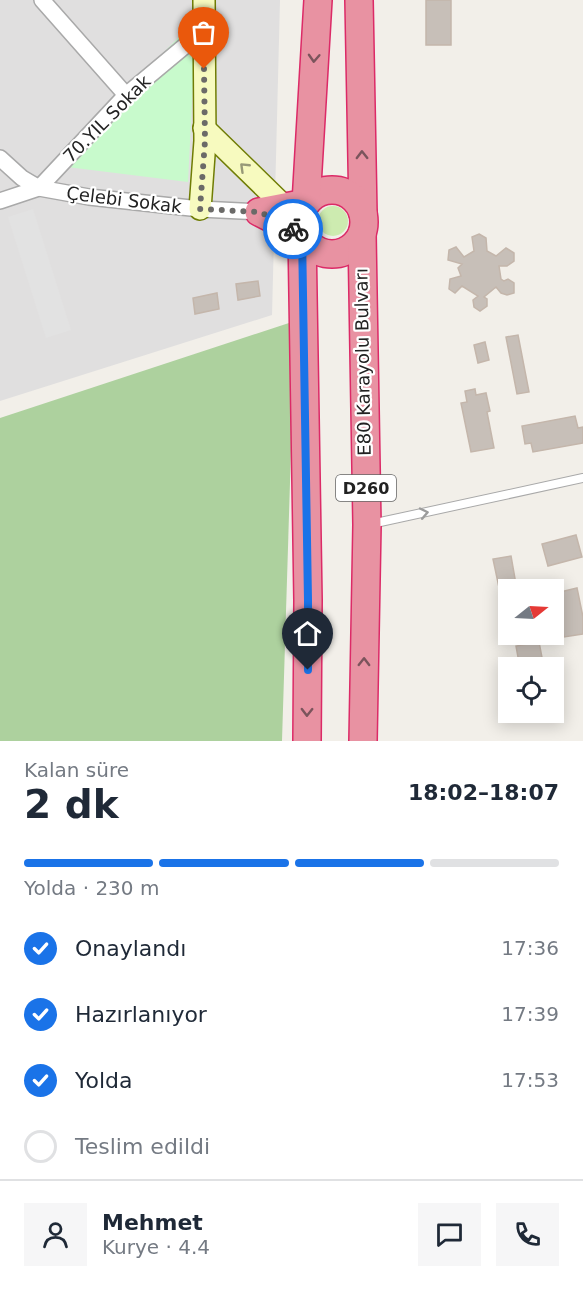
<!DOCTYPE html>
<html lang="tr">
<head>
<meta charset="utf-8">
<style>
  body { margin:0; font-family:"DejaVu Sans",sans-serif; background:#f6f6f7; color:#1f2937; height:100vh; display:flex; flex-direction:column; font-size:22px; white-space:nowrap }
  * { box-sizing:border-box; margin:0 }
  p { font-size:20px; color:#747a83 }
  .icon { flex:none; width:33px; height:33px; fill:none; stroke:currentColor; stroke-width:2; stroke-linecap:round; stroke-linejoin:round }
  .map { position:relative; height:741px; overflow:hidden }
  .sheet { display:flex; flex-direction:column; background:#fff; flex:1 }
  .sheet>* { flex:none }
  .needle { width:39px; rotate:72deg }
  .fabs { position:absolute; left:498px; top:579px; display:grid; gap:12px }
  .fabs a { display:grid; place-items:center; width:66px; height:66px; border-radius:0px; background:#fff; box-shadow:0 3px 15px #0003; font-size:30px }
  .pin { position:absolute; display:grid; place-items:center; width:51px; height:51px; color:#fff; margin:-62px -26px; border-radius:50% 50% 50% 0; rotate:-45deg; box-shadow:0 0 6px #0007 }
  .pin .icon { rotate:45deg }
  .courier { position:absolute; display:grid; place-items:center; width:60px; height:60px; margin:-30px; border:4px solid #1a73e8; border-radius:50%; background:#fff; color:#222; box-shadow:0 2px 8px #0007 }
  .summary em { font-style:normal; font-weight:600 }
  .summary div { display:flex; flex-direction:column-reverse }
  .summary { display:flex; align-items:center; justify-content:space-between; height:102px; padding:0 24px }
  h1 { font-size:39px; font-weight:600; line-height:45px }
  .bar { display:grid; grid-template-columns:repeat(4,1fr); gap:9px 6px; align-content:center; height:72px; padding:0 24px }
  .bar i { height:8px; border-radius:4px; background:#e0e1e3 }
  .bar .current { background:#1a73e8 }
  .bar p { grid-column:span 4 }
  .line { display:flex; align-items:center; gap:15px; padding:0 24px; border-top:2px solid #e0e1e3 }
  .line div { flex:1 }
  .round { display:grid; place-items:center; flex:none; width:63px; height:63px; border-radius:0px; background:#f6f6f7 }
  ol { padding:0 24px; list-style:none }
  li { display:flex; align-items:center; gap:18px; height:66px }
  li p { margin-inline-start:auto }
  li .icon { padding:6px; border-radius:50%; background:#1a73e8; color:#fff; stroke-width:4 }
  li:last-child { color:#747a83 }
  li i { width:33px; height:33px; border:3px solid #e0e1e3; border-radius:50% }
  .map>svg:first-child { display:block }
  .residential { fill:#e0dfdf }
  .grass { fill:#cdebb0 }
  .forest { fill:#add19e }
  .park { fill:#c8facc }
  .parking { fill:#e2e2e2 }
  .building { fill:#c7bfb8; stroke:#c4b6ab; stroke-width:1.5 }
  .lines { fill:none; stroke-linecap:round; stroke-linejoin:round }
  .lane-casing { stroke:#a9a9a9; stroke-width:10 }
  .street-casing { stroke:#a9a9a9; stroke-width:18 }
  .secondary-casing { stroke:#707d05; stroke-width:24 }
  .highway-casing { stroke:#dc2a67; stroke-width:30 }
  .lane { stroke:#fff; stroke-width:8 }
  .street { stroke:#fff; stroke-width:15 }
  .secondary { stroke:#f7fabf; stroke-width:21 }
  .highway { stroke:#e892a2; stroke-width:27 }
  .oneway { stroke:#7b545c }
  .oneway2 { stroke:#979978 }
  .oneway3 { stroke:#9c9c9c }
  .done { stroke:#6b6a68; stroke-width:6; stroke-dasharray:0 10.8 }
  .route { stroke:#1a73e8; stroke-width:8 }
  .labels { text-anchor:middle; stroke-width:4.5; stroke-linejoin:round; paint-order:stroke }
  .shield { fill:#fff; stroke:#646464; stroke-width:1.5 }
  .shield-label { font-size:16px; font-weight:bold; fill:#222 }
  .street-label { font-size:18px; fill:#222; stroke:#fff }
</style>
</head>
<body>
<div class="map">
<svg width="583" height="741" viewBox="0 0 583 741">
  <rect width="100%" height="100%" fill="#f2efe9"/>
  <polygon class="residential" points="0,0 280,0 272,315 0,401"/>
  <circle class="grass" cx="333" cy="221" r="15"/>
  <polygon class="forest" points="295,321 282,741 0,741 0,418"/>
  <polygon class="park" points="196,25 188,182 51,165 189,27"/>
  <polygon class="parking" points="33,209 71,330 46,338 8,217"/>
  <g class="building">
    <rect x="426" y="0" width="25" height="45"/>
    <polygon points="479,234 486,238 487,251 496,256 506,248 514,253 514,261 507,266 499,266 501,279 504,281 508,279 514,283 514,293 507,295 501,293 496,287 484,297 487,299 487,306 480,311 474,307 473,300 478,296 462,286 455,293 449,289 450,279 461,276 458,268 462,264 448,260 449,250 456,247 464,257 474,251 472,237"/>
    <polygon points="258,281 260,296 238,300 236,284"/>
    <polygon points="217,293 219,309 195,314 193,298"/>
    <polygon points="518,335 529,392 517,394 506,337"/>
    <polygon points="485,342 489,360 478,363 474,345"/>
    <polygon points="475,389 476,395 486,393 490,411 487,412 494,448 471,452 461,403 467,402 465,391"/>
    <polygon points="575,416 578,428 583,427 583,443 533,452 531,443 525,444 522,426"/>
    <polygon points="576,535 582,557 548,566 542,544"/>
    <polygon points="511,556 517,590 508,590 508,596 501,597 493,559"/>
    <polygon points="577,588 583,617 583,634 564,637 556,593"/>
    <polygon points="539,642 544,668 520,668 516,646"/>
  </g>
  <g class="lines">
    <defs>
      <polyline id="lane" points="371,524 583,478"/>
      <g id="street">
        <polyline points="42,0 126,95"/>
        <polyline points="0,158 22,178 39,188 89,197 200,209 259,212"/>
        <polyline points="0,201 39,188 126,95 204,30"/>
      </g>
      <g id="secondary">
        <polyline points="204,128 284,206"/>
        <polyline points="200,209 205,141 204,0"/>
      </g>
      <g id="highway">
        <polyline points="359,0 363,213"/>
        <circle cx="332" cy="222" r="32"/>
        <polyline points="362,234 367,525 363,741"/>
        <polyline points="307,741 308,600 302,234 259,212 306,203 318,0"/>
      </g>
    </defs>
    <use href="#lane" class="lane-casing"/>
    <use href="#street" class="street-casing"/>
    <use href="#secondary" class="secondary-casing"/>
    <use href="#highway" class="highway-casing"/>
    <use href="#lane" class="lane"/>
    <use href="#street" class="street"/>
    <use href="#secondary" class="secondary"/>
    <use href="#highway" class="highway"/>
  </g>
  <defs><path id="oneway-chevron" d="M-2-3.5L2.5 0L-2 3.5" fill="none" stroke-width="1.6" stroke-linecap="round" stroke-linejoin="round" transform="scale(1.5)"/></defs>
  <g class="oneway">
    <use href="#oneway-chevron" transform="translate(314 58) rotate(93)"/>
    <use href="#oneway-chevron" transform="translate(362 155) rotate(-91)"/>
    <use href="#oneway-chevron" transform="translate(364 662) rotate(-89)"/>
    <use href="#oneway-chevron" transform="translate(307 712) rotate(91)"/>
  </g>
  <use class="oneway2" href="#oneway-chevron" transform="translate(244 167) rotate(-136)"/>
  <use class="oneway3" href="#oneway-chevron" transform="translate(424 513) rotate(-12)"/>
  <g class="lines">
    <polyline class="done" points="204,69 205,141 200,209 260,212 293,229"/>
    <polyline class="route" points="293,229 302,234 308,600 308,670"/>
  </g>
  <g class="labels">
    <rect class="shield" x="336" y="475" width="60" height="26" rx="4.5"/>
    <g class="shield-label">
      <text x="366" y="494">D260</text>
    </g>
    <g class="street-label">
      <text transform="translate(107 119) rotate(-45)" y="6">70.YIL Sokak</text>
      <text transform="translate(124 200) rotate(7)" y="6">Çelebi Sokak</text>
      <text transform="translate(363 362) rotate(-91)" y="6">E80 Karayolu Bulvarı</text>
    </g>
  </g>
</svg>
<div class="fabs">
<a><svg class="needle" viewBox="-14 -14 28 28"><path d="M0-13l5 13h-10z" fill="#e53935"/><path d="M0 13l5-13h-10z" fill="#747a83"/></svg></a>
<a><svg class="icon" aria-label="locate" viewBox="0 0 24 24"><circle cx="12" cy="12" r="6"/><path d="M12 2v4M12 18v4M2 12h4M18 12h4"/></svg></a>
</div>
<div class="pin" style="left:204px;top:69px;background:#ea580c"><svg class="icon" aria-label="bag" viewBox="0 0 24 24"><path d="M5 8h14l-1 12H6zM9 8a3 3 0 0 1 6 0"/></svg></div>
<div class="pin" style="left:308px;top:670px;background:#1f2937"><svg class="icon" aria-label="home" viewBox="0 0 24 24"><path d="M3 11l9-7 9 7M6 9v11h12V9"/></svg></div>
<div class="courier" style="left:293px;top:229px"><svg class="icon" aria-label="bike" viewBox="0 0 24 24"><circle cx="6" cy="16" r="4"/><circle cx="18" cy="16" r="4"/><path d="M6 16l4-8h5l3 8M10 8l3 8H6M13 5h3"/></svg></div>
</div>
<section class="sheet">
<div class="summary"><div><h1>2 dk</h1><p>Kalan süre</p></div><em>18:02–18:07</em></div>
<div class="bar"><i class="current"></i><i class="current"></i><i class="current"></i><i></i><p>Yolda · 230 m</p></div>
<ol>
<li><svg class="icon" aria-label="check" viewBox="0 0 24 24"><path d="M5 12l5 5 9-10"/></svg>Onaylandı<p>17:36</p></li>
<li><svg class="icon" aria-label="check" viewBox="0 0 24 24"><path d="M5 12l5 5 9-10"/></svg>Hazırlanıyor<p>17:39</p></li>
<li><svg class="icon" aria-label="check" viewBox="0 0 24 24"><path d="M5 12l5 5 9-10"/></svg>Yolda<p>17:53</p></li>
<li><i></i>Teslim edildi</li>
</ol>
<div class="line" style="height:108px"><a class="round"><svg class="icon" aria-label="person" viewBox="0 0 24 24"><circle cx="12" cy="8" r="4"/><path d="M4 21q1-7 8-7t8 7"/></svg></a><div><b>Mehmet</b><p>Kurye · 4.4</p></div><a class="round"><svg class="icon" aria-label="chat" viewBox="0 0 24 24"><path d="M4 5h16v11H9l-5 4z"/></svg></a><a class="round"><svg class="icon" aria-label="phone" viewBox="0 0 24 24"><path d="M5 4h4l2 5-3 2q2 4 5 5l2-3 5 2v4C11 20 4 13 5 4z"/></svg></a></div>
</section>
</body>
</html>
